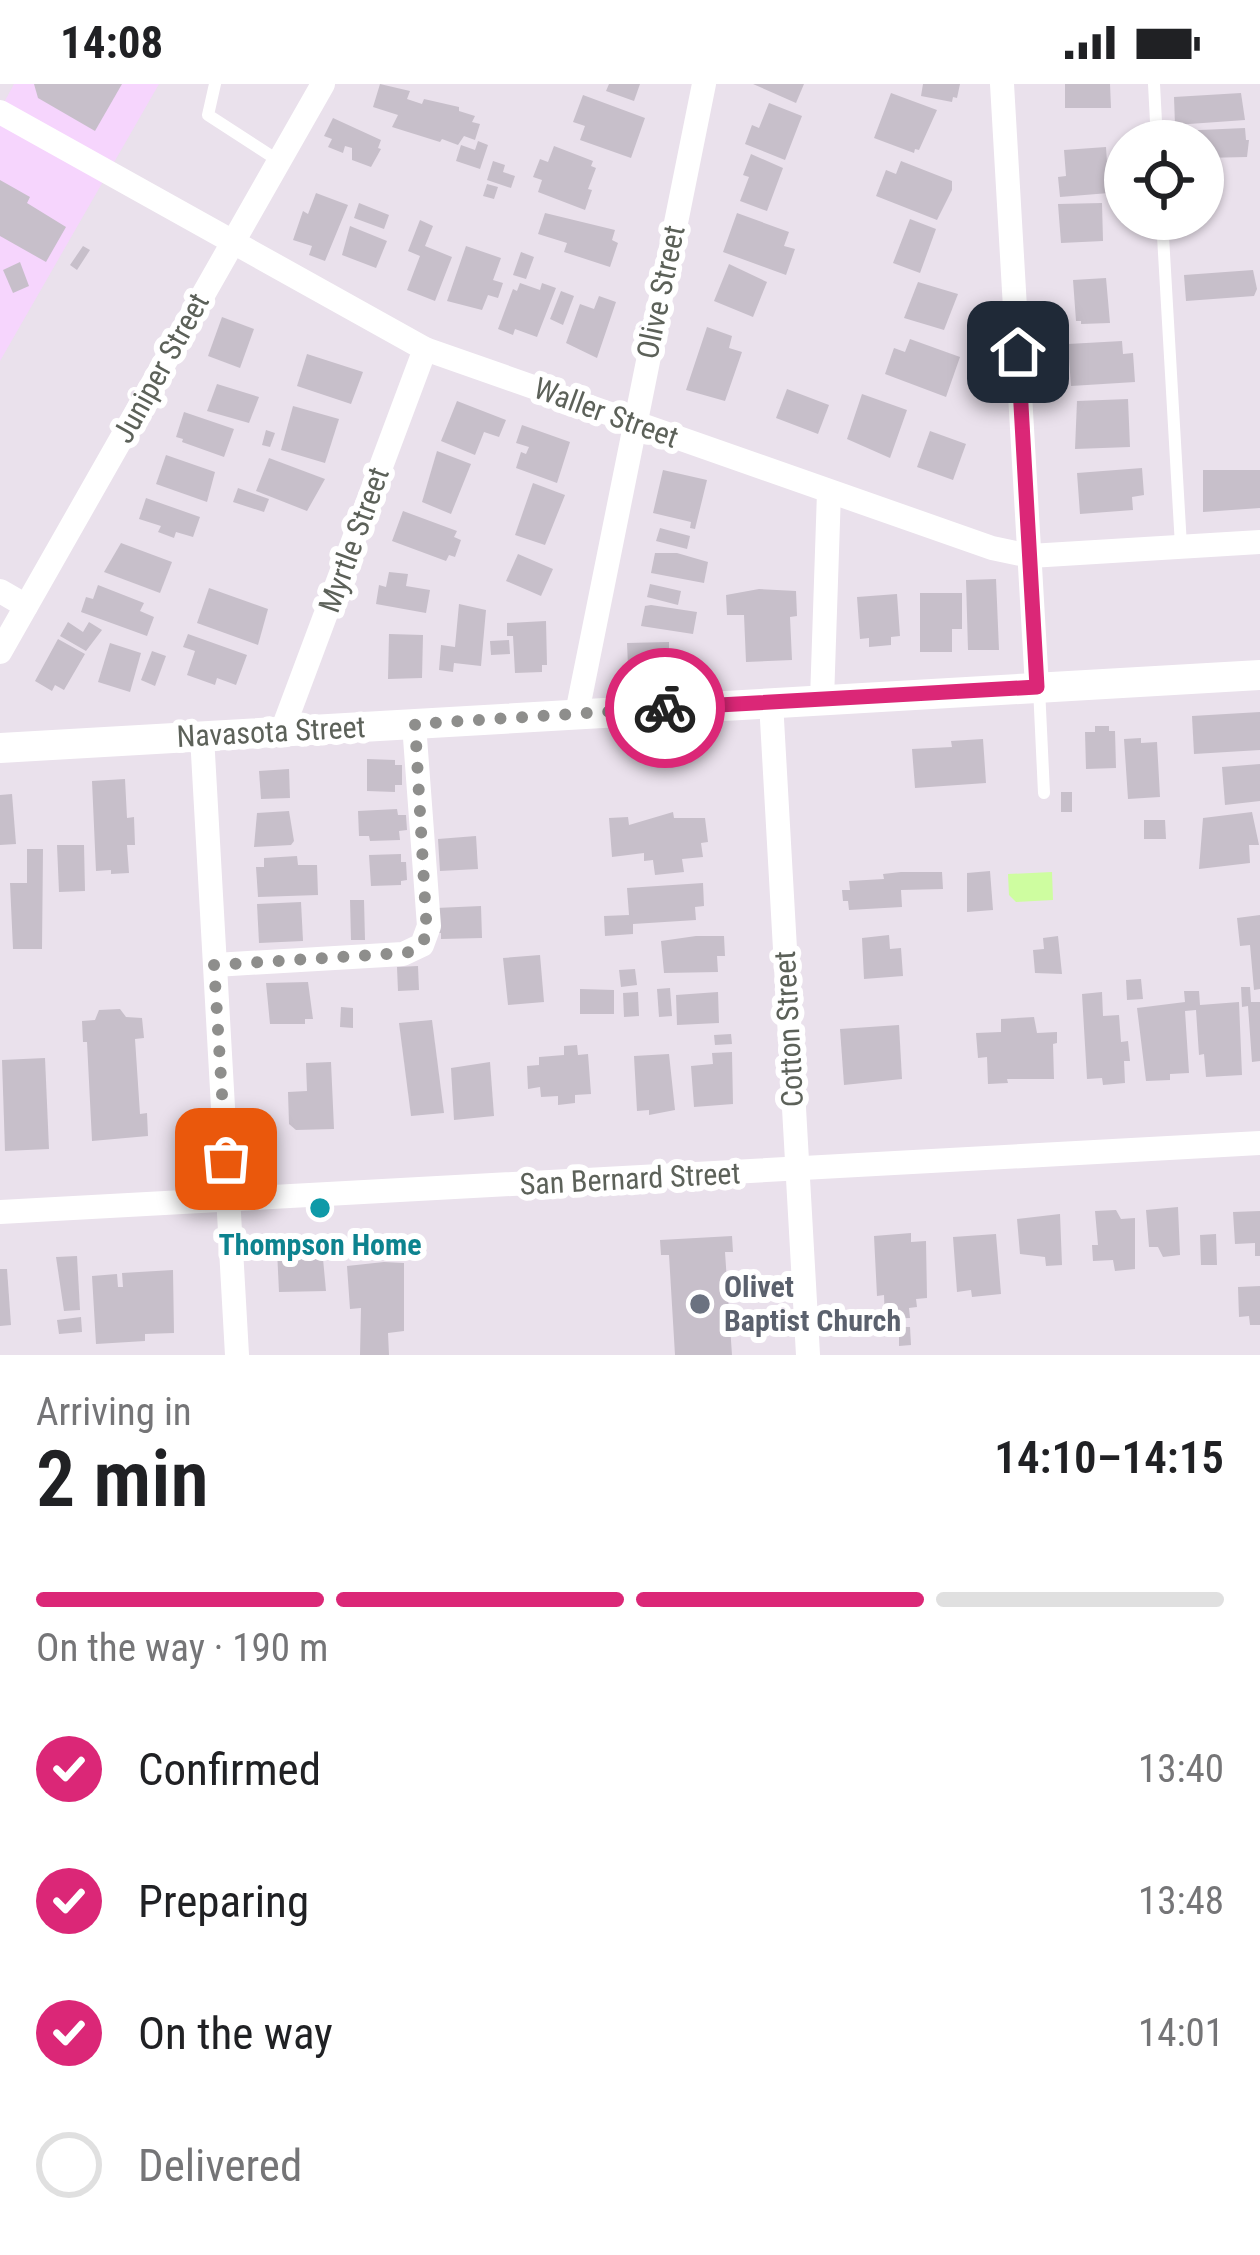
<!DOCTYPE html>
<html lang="en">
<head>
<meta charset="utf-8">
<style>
  body { margin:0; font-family:"Roboto Condensed",sans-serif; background:#f2f2f2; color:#202124; height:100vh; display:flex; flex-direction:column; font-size:45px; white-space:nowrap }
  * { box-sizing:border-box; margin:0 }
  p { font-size:39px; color:#757577 }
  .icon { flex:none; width:66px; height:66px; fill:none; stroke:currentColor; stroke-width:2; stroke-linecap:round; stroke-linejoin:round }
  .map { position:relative; height:1271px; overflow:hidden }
  .details { display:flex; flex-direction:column; background:#fff; flex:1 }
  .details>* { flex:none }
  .controls { position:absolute; left:1104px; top:36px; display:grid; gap:24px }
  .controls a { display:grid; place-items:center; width:120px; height:120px; border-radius:50%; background:#fff; box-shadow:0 3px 9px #0004; font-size:60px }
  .pin { position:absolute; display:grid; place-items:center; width:102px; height:102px; color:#fff; margin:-51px; border-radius:24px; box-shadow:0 6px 18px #0006 }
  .courier { position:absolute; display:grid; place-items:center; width:120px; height:120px; margin:-60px; border:9px solid #db2777; border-radius:50%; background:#fff; color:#222; box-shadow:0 3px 15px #0007 }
  .headline em { font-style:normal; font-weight:600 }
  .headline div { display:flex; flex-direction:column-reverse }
  .headline { display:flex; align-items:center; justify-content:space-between; height:204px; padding:0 36px }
  h1 { font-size:78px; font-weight:600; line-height:90px }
  .bar { display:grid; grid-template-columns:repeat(4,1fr); gap:18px 12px; align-content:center; height:144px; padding:0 36px }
  .bar i { height:15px; border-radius:9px; background:#e0e0e0 }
  .bar .on { background:#db2777 }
  .bar p { grid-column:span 4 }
  ol { padding:0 36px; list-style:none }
  li { display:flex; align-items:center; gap:36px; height:132px }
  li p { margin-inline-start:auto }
  li .icon { padding:12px; border-radius:50%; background:#db2777; color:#fff; stroke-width:4 }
  li:last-child { color:#757577 }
  li i { width:66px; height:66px; border:6px solid #e0e0e0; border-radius:50% }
  .status { display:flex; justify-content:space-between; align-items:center; height:84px; padding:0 60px; background:#fff; direction:ltr }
  .status svg { height:33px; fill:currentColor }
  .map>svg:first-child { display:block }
  .commercial { fill:#f6d5fd }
  .water { fill:#cefda0 }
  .building { fill:#c7bfca }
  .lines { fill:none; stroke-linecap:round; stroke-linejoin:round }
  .service { stroke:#fff; stroke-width:12 }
  .minor { stroke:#fff; stroke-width:24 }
  .tertiary { stroke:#fff; stroke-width:30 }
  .done { stroke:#8e8e8c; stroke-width:12; stroke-dasharray:0 21.6 }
  .route { stroke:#db2777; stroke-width:15 }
  .culture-dot { fill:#0f9aa8; stroke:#fff; stroke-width:4.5 }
  .worship-dot { fill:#6b7280; stroke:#fff; stroke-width:4.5 }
  .labels { text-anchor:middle; stroke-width:12; stroke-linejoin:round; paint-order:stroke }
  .street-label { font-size:30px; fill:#5c6159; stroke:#fff }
  .culture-label { font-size:30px; font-weight:bold; fill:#0d838f; stroke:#fff }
  .worship-label { font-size:30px; font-weight:bold; fill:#5b616d; stroke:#fff; text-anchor:start }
</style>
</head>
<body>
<div class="status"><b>14:08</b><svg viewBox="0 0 49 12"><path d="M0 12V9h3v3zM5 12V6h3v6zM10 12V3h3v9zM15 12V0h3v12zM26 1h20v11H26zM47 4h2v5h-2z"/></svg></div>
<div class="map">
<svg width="1260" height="1271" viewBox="0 0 1260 1271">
  <rect width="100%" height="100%" fill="#eae1ec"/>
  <polygon class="commercial" points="14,0 159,0 0,277 0,26"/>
  <polygon class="water" points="1052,788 1053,816 1016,818 1009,811 1008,790"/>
  <g class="building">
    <polygon points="34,0 122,0 95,47 38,14"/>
    <polygon points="380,0 410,7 407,15 422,20 424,15 459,23 459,27 475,32 472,38 480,40 475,56 464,52 458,61 442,55 440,58 392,43 398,31 373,23"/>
    <polygon points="609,0 640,0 634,17 606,7"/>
    <polygon points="753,0 804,0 796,19"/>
    <polygon points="923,0 960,0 957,14 953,13 952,18 921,12"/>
    <polygon points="1065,0 1110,0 1111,24 1065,24"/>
    <polygon points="891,9 937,26 919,66 915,65 914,69 874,54"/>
    <polygon points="1241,9 1245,36 1175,41 1174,13"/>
    <polygon points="583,11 645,34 631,74 580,56 585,42 573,38"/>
    <polygon points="769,19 802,32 785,76 745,60 752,41 759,44"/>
    <polygon points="333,34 381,56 378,64 381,65 371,83 352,76 352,64 345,62 343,69 328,63 332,55 324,52"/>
    <polygon points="1245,44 1246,56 1249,56 1247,73 1203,74 1203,57 1178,57 1177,47"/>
    <polygon points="478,57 488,61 480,85 456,77 461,61 475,66"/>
    <polygon points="554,62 593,77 591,82 596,84 588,105 592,106 585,126 538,108 542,96 533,93 540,75 548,78"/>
    <polygon points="1106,63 1109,109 1060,113 1058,93 1066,92 1064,66"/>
    <polygon points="751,70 783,84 767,127 740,117 749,93 743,91"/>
    <polygon points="493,77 505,81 503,88 515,92 511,104 487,96"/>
    <polygon points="901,77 952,97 952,106 937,136 876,112 886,86 896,90"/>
    <polygon points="0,96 30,113 27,119 66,143 46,178 0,152"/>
    <polygon points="487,100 498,103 494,115 483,112"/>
    <polygon points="316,109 348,121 325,177 309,171 312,162 293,156 303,127 308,130"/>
    <polygon points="359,119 389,131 384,145 354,134"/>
    <polygon points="1102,119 1103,157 1061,159 1058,120"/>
    <polygon points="545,129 615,146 612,156 618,159 610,183 564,168 567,159 538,150"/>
    <polygon points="737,129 789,148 784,162 795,165 786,191 723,168"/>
    <polygon points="910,135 936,145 920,189 893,179"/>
    <polygon points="420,136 433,142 425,162 452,173 435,217 407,206 420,172 408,167"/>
    <polygon points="350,142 387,157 376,184 342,171"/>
    <polygon points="83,162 90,166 77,186 70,181"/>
    <polygon points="466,162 501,174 493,196 503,199 498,214 488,211 482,226 447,217"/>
    <polygon points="521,168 534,173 526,195 513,191"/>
    <polygon points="20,178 29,202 13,209 3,186"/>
    <polygon points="729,180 767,198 753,233 714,217"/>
    <polygon points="1253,186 1257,205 1254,212 1186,217 1184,191"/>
    <polygon points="1106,194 1110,239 1081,240 1081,237 1076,237 1073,196"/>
    <polygon points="918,198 958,210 944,246 904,234"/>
    <polygon points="520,199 540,206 542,199 556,204 537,253 515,245 513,251 498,245 513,205 517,207"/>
    <polygon points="561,207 574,212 563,241 550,235"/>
    <polygon points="599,212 616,218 597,274 566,259 580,220 594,225"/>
    <polygon points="222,233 254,245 240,284 208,272"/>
    <polygon points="707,243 732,252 729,264 742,268 725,317 686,306"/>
    <polygon points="910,255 960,273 946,313 885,290 894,264 905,268"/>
    <polygon points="1122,257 1123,270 1133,269 1135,298 1071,302 1068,260"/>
    <polygon points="307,270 363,288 351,320 297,302"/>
    <polygon points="217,300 259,313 249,339 207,327"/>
    <polygon points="787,305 829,321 818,350 776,334"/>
    <polygon points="862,310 907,326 890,374 847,355"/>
    <polygon points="1128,315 1130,363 1075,365 1077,317"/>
    <polygon points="457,317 506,336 499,353 484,348 475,371 441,357"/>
    <polygon points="293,322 339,335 325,379 281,366"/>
    <polygon points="184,328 234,345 224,373 182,358 183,355 176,353"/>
    <polygon points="522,341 570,358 557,399 516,384 521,368 526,370 529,363 516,359"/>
    <polygon points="266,346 275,349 270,363 262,361"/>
    <polygon points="930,347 966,360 953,396 917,383"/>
    <polygon points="437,367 471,380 451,430 422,418"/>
    <polygon points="166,371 215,388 207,418 156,400"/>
    <polygon points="269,374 325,395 307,427 256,407"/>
    <polygon points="1142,384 1144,411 1132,413 1133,426 1080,430 1077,389"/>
    <polygon points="663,386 707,396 695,445 690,444 691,438 653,429"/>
    <polygon points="1203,386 1260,386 1260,424 1203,428"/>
    <polygon points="533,399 565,411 545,461 515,451"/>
    <polygon points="238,404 269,415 264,428 233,418"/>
    <polygon points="146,414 200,433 193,453 176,448 174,454 158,448 161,442 139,435"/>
    <polygon points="403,427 457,447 454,453 461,456 455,473 449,471 446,477 392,457"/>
    <polygon points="660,444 690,452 687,465 656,457"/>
    <polygon points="121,459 172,478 160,509 104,488"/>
    <polygon points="655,469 677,469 708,478 704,499 651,489"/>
    <polygon points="518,470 553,485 541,512 506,497"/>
    <polygon points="389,488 408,490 406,502 430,506 426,529 376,520 379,501 386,503"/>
    <polygon points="996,495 999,566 968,566 966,496"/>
    <polygon points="650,500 681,507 678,521 647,513"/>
    <polygon points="98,501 144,519 140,527 154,533 147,552 81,528 86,513 93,515"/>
    <polygon points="209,504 268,525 258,561 197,539"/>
    <polygon points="759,505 796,507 797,532 790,533 792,576 746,578 744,531 727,531 726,511"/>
    <polygon points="920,509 962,509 962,545 952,545 952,568 920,568"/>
    <polygon points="897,510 900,552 891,553 891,561 869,563 869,554 860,555 857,513"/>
    <polygon points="459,520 486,526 481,582 454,579 453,588 439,586 441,561 455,563"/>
    <polygon points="651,521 697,528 693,550 641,542 645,522"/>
    <polygon points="546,537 547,581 542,581 542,588 515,589 513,552 507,552 507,539"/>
    <polygon points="68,538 83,548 89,538 102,546 86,567 60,552"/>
    <polygon points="188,550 247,571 236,601 217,594 215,601 187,591 195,567 183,563"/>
    <polygon points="389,550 423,551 422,594 388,595"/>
    <polygon points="58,555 85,570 64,606 55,601 52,607 35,597"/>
    <polygon points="509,556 510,570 491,571 490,557"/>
    <polygon points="669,558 669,587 632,588 632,581 628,581 627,559"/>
    <polygon points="110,559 141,569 130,608 98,598"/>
    <polygon points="152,567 166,572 155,602 141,596"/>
    <polygon points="1260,628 1260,666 1194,670 1192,632"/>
    <polygon points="1095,642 1109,642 1109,647 1115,647 1116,684 1086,685 1085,648 1095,648"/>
    <polygon points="1141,654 1141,659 1157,658 1160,713 1128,715 1124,655"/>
    <polygon points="983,655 986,699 915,704 912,665 952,663 951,657"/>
    <polygon points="367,675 395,676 395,681 402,681 402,701 395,701 395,708 367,707"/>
    <polygon points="1260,680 1260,717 1225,721 1222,683"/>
    <polygon points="289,685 290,714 261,715 259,687"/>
    <polygon points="125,695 127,734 134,733 135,761 127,761 129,789 111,790 111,786 96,787 92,697"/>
    <rect x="1061" y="708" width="11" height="20"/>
    <polygon points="12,710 16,760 0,761 0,711"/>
    <polygon points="397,725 398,731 406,731 407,746 399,747 400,756 370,757 369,752 359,752 358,727"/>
    <polygon points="289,727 294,757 291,761 254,763 257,729"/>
    <polygon points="673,728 674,734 705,734 708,758 701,759 703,773 682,775 684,788 655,791 653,776 644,777 644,769 612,773 609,734 628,733 629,741"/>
    <polygon points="1252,728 1259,761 1249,761 1250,779 1199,785 1203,734"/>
    <polygon points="1144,736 1165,736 1166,755 1144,755"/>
    <polygon points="476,752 478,785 440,787 438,755"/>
    <polygon points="57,761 84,761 85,807 59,808"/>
    <polygon points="27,765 43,765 42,865 13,865 10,799 27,799"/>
    <polygon points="401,770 401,778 406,778 407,796 401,797 401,801 371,802 369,771"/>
    <polygon points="297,772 298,781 317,781 318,811 258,813 256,783 264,783 264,774"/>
    <polygon points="990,787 993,826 967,828 967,789"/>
    <polygon points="901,788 942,788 943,805 901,806 902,823 849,826 848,817 843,817 842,806 850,806 849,797 884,795 883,790"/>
    <polygon points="703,799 704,822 695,823 696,836 633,840 633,850 605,852 604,832 629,831 627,804"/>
    <polygon points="350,816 364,816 365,856 351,856"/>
    <polygon points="301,818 303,857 259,859 257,820"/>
    <polygon points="481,822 482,854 441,855 441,849 437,849 436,824"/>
    <polygon points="1260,831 1260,905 1254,906 1250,861 1240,862 1237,834"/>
    <polygon points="889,851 890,865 901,864 903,892 864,895 862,854"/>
    <polygon points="696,852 724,852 725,872 717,872 718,888 664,889 661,857"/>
    <polygon points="1058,852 1062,890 1035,889 1033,866 1044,865 1043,854"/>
    <polygon points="540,871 544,918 508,921 503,874"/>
    <polygon points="418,882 419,906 398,907 397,883"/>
    <polygon points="635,885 637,901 621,903 619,886"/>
    <polygon points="1141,895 1143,915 1127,916 1126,896"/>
    <polygon points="308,898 313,935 305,935 305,940 270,940 266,899"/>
    <polygon points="1241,903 1250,903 1251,918 1260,918 1260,977 1252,978 1248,922 1242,923"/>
    <polygon points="670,904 672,932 659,933 657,905"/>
    <polygon points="580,905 614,906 614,930 580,930"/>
    <polygon points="1184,907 1199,907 1200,921 1239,918 1242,991 1206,993 1204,970 1199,971 1196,926 1185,927 1189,989 1170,990 1170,996 1146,997 1137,924 1185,918"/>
    <polygon points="638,908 639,932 624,933 623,909"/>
    <polygon points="718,908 719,939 677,941 676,911"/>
    <polygon points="1102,908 1103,932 1119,931 1121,958 1128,957 1130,977 1124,977 1125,999 1103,1001 1102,994 1087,995 1082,910"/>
    <polygon points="341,923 353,924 353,944 340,943"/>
    <polygon points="120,925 126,933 142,934 144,954 135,955 140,1030 147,1029 148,1052 92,1057 87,958 83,958 82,937 95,936 99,926"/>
    <polygon points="1034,933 1037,949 1057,948 1057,959 1053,960 1054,995 1007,995 1008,999 988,1000 987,973 978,974 976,949 1001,948 1001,935"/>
    <polygon points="432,936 444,1029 411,1032 399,939"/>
    <polygon points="899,941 902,995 844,1001 840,945"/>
    <polygon points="731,950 732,960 715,961 714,951"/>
    <polygon points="577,961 578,971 588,970 591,1010 575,1011 575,1019 558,1021 558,1012 541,1013 540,1003 528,1005 527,982 539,981 539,973 564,971 564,962"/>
    <polygon points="732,968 733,1020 694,1023 691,982 713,980 712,969"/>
    <polygon points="669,970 675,1026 649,1031 649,1026 637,1027 634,972"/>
    <polygon points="45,974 49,1065 5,1067 2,976"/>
    <polygon points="331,978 334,1045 296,1046 289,1040 288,1008 307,1007 306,979"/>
    <polygon points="490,978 494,1032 454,1036 451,984"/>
    <polygon points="1178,1123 1180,1171 1163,1173 1158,1163 1149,1163 1146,1126"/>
    <polygon points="1116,1126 1121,1135 1135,1134 1135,1185 1115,1187 1113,1176 1093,1177 1092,1161 1098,1161 1095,1127"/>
    <polygon points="1260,1127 1260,1172 1255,1172 1255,1159 1235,1160 1233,1128"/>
    <polygon points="1060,1130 1062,1181 1046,1182 1045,1173 1020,1170 1017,1135"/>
    <polygon points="911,1149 911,1158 926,1157 927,1214 916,1215 917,1223 909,1224 910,1234 885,1235 884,1211 877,1212 874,1152"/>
    <polygon points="996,1150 1001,1210 972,1213 971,1206 957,1208 953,1153"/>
    <polygon points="1216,1150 1217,1181 1201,1181 1200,1151"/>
    <polygon points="732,1152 733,1168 725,1168 732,1271 675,1271 669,1171 661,1171 660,1156"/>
    <polygon points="322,1164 326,1207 279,1208 277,1166"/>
    <polygon points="77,1172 80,1226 64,1227 56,1173"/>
    <polygon points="384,1178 404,1179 404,1247 388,1249 389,1271 360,1271 361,1224 350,1225 347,1182"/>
    <polygon points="0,1185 7,1185 11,1241 0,1242"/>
    <polygon points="173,1186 174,1249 145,1250 145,1257 96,1260 92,1192 117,1190 118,1203 123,1203 122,1189"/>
    <polygon points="1260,1202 1260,1241 1250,1241 1249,1232 1239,1233 1238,1203"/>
    <polygon points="81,1233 82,1248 59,1250 57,1236"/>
    <polygon points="899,1243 910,1243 911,1261 899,1262"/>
  </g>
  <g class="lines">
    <g class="service">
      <polyline points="215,0 208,31 279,77"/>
      <polyline points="1154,0 1157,57"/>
      <polyline points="1162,135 1181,462"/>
      <polyline points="1039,604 1044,709"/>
    </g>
    <g class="minor">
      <polyline points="1002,0 1037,603"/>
      <polyline points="0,28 425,265 992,464 1030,472 1260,458"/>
      <polyline points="0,507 26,522"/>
      <polyline points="0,568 323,0"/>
      <polyline points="822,616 829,408"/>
      <polyline points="771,618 808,1271"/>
      <polyline points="577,629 704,0"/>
      <polyline points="282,647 425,265"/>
      <polyline points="202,652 237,1271"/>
      <polyline points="215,881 403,870 422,861 429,842 414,640"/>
      <polyline points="0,1128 1260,1059"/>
    </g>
    <polyline class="tertiary" points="0,664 1260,591"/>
  </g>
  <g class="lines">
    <polyline class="done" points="226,1075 214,881 404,869 414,867 427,852 415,640 665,624"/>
    <polyline class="route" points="665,624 1037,603 1018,268"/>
  </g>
  <circle class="culture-dot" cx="320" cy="1124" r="12"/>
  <circle class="worship-dot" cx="700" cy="1220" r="12"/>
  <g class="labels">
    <g class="street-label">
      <text transform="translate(661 208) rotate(-78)" y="10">Olive Street</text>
      <text transform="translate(161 284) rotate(-61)" y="10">Juniper Street</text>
      <text transform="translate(606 329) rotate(20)" y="10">Waller Street</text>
      <text transform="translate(354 456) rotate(-70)" y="10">Myrtle Street</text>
      <text transform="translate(271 648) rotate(-3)" y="10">Navasota Street</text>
      <text transform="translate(789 945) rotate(-93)" y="10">Cotton Street</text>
      <text transform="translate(630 1095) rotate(-3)" y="10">San Bernard Street</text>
    </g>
    <g class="culture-label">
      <text x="320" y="1171">Thompson Home</text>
    </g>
    <g class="worship-label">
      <text x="724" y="1213">Olivet<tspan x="724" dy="34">Baptist Church</tspan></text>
    </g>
  </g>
</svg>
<div class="controls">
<a><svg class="icon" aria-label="locate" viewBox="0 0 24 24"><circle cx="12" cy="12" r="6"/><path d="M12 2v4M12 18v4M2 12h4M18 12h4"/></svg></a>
</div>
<div class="pin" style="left:226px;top:1075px;background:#ea580c"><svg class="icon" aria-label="bag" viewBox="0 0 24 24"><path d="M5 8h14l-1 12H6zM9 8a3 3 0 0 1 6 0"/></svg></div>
<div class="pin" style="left:1018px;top:268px;background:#1f2937"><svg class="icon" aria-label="home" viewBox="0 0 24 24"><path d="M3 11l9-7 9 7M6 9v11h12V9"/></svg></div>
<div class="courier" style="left:665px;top:624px"><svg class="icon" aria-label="bike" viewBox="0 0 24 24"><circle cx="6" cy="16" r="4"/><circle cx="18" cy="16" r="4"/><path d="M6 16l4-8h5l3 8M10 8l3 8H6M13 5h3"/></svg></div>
</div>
<section class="details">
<div class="headline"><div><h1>2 min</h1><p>Arriving in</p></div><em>14:10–14:15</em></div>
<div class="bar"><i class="on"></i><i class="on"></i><i class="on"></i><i></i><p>On the way · 190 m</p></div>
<ol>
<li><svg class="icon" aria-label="check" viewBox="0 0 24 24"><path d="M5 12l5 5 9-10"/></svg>Confirmed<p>13:40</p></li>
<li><svg class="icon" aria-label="check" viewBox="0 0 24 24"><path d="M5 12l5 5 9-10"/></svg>Preparing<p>13:48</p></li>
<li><svg class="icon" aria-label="check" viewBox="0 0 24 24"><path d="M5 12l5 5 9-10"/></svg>On the way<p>14:01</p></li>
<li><i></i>Delivered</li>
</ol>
</section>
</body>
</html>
